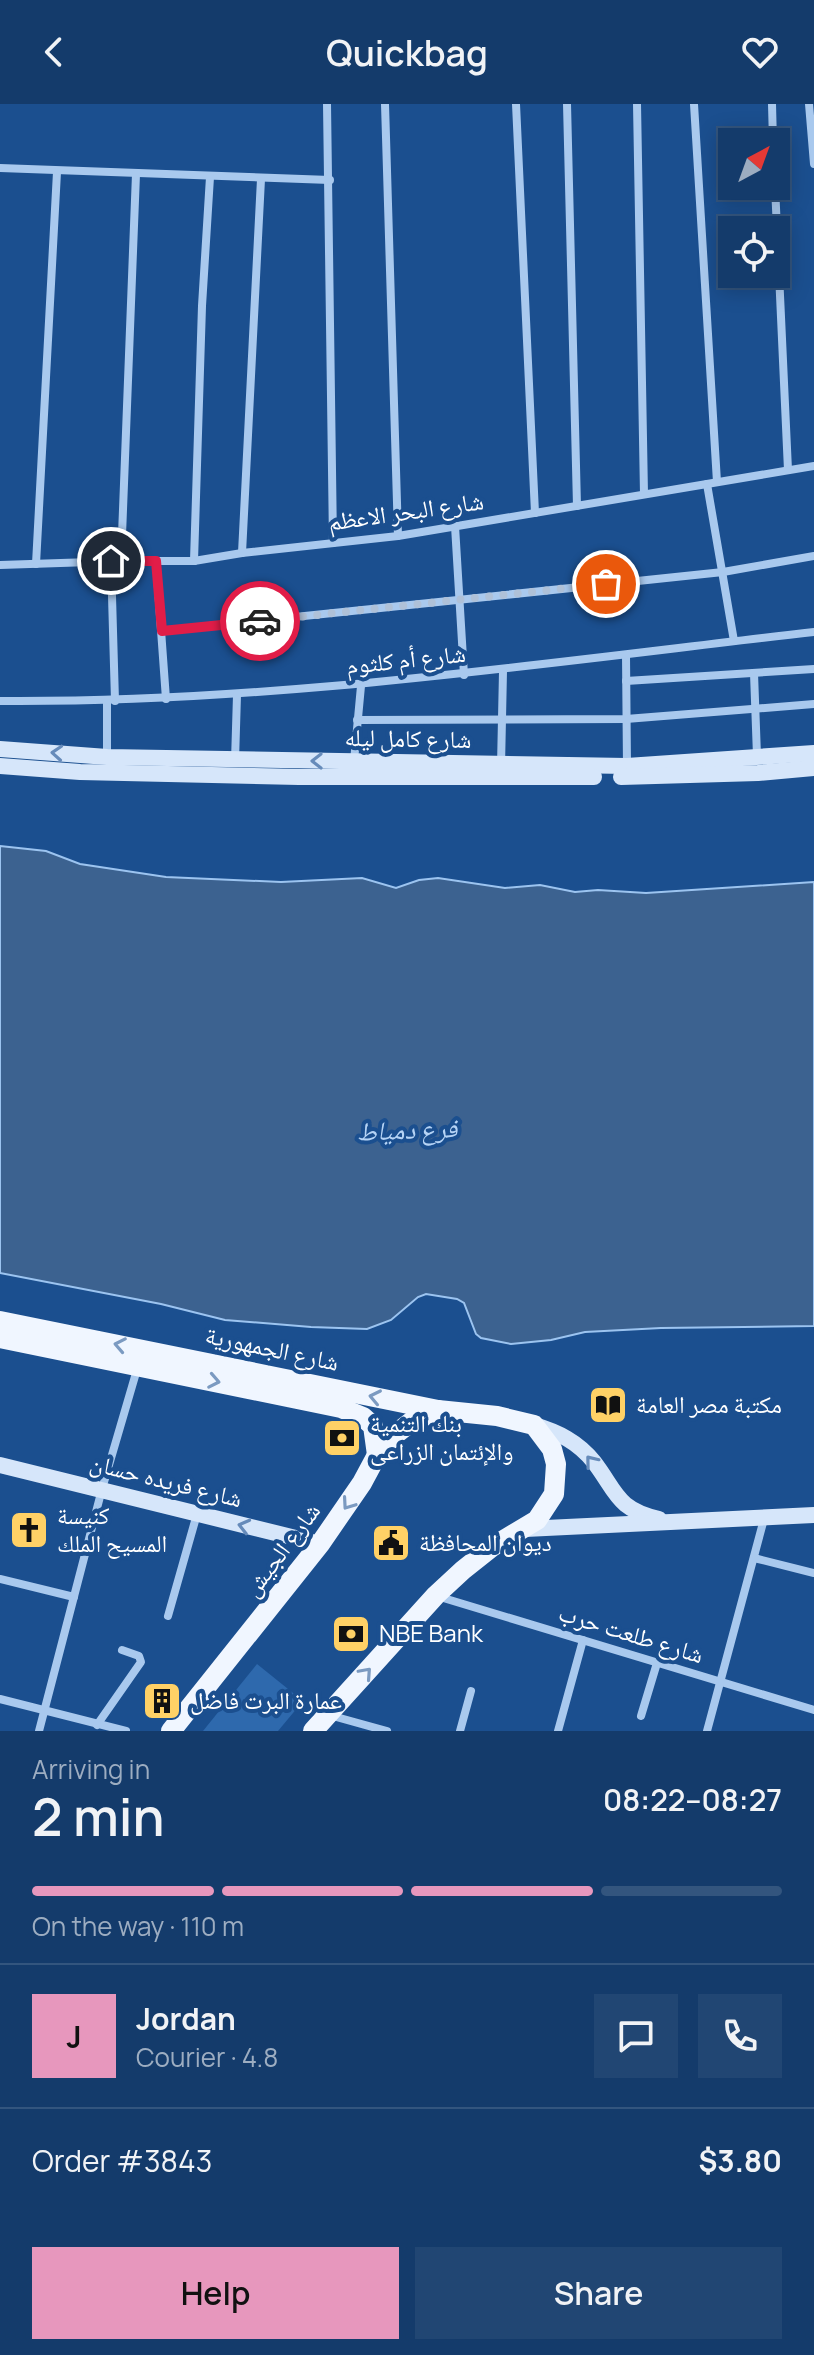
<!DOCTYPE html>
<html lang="en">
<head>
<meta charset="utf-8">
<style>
  body { margin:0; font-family:Manrope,"Noto Naskh Arabic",sans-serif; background:#214673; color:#f1f3f6; height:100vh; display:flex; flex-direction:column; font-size:30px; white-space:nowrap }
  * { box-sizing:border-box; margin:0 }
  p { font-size:26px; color:#9dadc1 }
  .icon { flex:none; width:44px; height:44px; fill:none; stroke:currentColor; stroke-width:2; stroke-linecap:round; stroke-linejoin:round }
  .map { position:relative; height:1627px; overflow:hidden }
  .panel { display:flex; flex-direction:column; background:#143b6b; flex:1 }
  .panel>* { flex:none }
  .needle { width:52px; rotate:41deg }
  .controls { position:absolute; left:718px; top:24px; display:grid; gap:16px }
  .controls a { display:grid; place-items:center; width:72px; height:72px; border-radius:0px; background:#143b6b; box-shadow:0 4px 20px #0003,0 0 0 2px #33557e; font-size:40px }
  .pin { position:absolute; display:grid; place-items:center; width:68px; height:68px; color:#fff; margin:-34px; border:4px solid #fff; border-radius:50%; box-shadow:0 2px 8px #0007 }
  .courier { position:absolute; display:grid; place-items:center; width:80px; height:80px; margin:-40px; border:6px solid #e11d48; border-radius:50%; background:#fff; color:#222; box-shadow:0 2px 10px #0007 }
  .summary em { font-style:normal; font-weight:600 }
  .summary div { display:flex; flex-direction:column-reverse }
  .summary { display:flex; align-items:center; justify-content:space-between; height:136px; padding:0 32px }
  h1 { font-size:52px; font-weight:600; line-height:60px }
  .bar { display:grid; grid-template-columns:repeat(4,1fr); gap:12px 8px; align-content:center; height:96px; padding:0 32px }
  .bar i { height:10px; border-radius:6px; background:#33557e }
  .bar .current { background:#e797bd }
  .bar p { grid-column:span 4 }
  .line { display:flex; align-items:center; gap:20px; padding:0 32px; border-top:2px solid #33557e }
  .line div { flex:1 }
  .round { display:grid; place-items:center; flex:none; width:84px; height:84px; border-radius:0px; background:#214673 }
  .button { display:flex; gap:16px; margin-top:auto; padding:16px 32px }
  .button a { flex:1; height:92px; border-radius:0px; background:#e797bd; color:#111; font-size:32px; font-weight:600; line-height:92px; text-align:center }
  .button a+a { background:#214673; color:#f1f3f6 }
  header { display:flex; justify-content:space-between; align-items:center; height:104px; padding:0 32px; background:#143b6b; font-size:36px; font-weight:600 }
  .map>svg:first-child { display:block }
  .green { fill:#2e69ad }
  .water { fill:#3c6290; stroke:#9cc4f0; stroke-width:2 }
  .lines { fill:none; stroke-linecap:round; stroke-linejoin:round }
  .street { stroke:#a9c9ee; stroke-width:8 }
  .secondary { stroke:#d6e6fa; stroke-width:16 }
  .primary { stroke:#f0f6ff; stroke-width:20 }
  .oneway { stroke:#668bba }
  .oneway2 { stroke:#7b9ac1 }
  .done { stroke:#afc1d8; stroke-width:8; stroke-dasharray:0 14.4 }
  .route { stroke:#e11d48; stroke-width:10 }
  .labels { text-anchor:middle; stroke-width:8; stroke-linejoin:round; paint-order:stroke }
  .street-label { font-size:24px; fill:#fff; stroke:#1b4f8f }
  .poi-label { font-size:24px; fill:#fff; stroke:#1b4f8f; text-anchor:start }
  .water-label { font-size:26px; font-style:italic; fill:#b5d3f5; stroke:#1b4f8f }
</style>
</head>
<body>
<header><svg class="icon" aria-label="back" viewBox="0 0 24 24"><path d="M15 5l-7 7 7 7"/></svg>Quickbag<svg class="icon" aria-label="heart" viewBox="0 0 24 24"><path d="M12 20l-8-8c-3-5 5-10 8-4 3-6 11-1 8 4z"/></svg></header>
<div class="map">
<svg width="814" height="1627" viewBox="0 0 814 1627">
  <rect width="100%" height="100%" fill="#1b4f8f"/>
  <polygon class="green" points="257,1560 303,1597 278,1627 203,1627"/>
  <polygon class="water" points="0,742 46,747 80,760 166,773 281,778 362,774 396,784 419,776 438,774 505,784 540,781 575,788 598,786 646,789 814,778 814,1222 661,1224 585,1228 551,1236 511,1240 481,1234 476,1230 464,1199 457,1195 426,1190 418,1193 391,1216 367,1225 311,1223 225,1216 161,1200 0,1169"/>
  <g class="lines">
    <g class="street">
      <polyline points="327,0 333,439"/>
      <polyline points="385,0 398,432"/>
      <polyline points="516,0 535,409"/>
      <polyline points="567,0 577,402"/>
      <polyline points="637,0 644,390"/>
      <polyline points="694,0 717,378"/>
      <polyline points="772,0 773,38"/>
      <polyline points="809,0 814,60"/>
      <polyline points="0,64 330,76"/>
      <polyline points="775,82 788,366"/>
      <polyline points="707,380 734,537"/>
      <polyline points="455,422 464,571"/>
      <polyline points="242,449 261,75"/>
      <polyline points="111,457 115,597"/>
      <polyline points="121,457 136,70"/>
      <polyline points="156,457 166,595"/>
      <polyline points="194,457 202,202 210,73"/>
      <polyline points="36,460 57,68"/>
      <polyline points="0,461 121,457 194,457 242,449 398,432 814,362"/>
      <polyline points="162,527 723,468 814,452"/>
      <polyline points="626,551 627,662"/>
      <polyline points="754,569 757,652"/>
      <polyline points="626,577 814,565"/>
      <path d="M 0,597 C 276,599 541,559 814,528"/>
      <polyline points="357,616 626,615 814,600"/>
      <polyline points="107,653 107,598"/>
      <polyline points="235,657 237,591"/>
      <polyline points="354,657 361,582"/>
      <polyline points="501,662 503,567"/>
      <polyline points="754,1454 814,1469"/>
      <polyline points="0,1475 74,1493"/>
      <polyline points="440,1493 814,1606"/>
      <polyline points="168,1512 197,1410"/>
      <polyline points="0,1595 126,1627"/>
      <polyline points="329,1611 387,1627"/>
      <polyline points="641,1612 657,1559"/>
      <polyline points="97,1621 141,1558 139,1552 122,1546"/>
      <polyline points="39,1627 102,1385 138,1262"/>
      <polyline points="460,1627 471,1587"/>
      <polyline points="558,1627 583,1536"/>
      <polyline points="707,1627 764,1415"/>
    </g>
    <g class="secondary">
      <polyline points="0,645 107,653 627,662 814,649"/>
      <polyline points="0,662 80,668 299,673 594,673"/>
      <polyline points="621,673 758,669 814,664"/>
      <path d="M 534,1321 C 558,1328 578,1338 594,1358 C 617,1388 616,1405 659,1415"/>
      <polyline points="0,1361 320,1440"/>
      <polyline points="525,1425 814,1411"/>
    </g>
    <g class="primary">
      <polyline points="0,1217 438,1306 497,1312 534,1321 552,1345 556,1360 554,1390 537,1416 492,1443 463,1466 436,1491 313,1627"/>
      <polyline points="0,1234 341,1304 363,1313 373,1322 377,1351"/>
      <polyline points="171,1627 320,1440 362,1379 377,1351 393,1332 411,1318 438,1306"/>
    </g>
  </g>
  <defs><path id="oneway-chevron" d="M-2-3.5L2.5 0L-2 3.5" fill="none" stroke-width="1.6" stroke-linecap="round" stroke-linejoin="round" transform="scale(2)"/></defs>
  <g class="oneway">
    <use href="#oneway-chevron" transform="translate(57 649) rotate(-176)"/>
    <use href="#oneway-chevron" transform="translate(317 657) rotate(180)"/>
    <use href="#oneway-chevron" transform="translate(591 1357) rotate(-129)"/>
    <use href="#oneway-chevron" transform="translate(244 1422) rotate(-166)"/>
  </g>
  <g class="oneway2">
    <use href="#oneway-chevron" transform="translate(120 1241) rotate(-169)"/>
    <use href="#oneway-chevron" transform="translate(214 1277) rotate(11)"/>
    <use href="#oneway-chevron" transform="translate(375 1293) rotate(-168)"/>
    <use href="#oneway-chevron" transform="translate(348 1400) rotate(125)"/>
    <use href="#oneway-chevron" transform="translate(366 1569) rotate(-48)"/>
  </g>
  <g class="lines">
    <polyline class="done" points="260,517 606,480"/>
    <polyline class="route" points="111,457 156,457 162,527 260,517"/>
  </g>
  <defs>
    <symbol id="library-square" viewBox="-11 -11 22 22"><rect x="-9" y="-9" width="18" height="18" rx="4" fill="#ffd166" stroke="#1b4f8f"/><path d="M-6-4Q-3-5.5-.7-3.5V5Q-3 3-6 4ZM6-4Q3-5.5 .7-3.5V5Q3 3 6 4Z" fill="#111"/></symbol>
    <symbol id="bank-square" viewBox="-11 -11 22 22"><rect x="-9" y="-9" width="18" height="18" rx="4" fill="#ffd166" stroke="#1b4f8f"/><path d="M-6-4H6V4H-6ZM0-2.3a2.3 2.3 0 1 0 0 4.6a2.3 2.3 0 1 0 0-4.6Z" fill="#111"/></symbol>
    <symbol id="church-square" viewBox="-11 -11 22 22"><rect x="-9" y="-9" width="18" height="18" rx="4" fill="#ffd166" stroke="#1b4f8f"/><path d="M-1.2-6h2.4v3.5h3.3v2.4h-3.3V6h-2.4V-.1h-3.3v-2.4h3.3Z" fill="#111"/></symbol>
    <symbol id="civic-square" viewBox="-11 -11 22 22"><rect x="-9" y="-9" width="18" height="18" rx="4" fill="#ffd166" stroke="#1b4f8f"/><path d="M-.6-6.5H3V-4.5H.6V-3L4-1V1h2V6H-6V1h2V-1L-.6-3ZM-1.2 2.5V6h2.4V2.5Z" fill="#111"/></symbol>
    <symbol id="building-square" viewBox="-11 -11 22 22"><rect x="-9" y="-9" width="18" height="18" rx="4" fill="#ffd166" stroke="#1b4f8f"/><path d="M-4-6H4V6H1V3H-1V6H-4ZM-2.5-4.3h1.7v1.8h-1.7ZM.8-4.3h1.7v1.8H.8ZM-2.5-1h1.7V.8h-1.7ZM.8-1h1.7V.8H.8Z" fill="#111"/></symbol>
  </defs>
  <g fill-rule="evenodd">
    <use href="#library-square" x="586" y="1279" width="44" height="44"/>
    <use href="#bank-square" x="320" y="1312" width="44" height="44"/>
    <use href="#church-square" x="7" y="1404" width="44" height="44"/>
    <use href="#civic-square" x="369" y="1417" width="44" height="44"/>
    <use href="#bank-square" x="329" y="1508" width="44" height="44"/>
    <use href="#building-square" x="140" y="1575" width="44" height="44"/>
  </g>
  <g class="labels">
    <g class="street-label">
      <text transform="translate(406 408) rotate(-8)" y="8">شارع البحر الاعظم</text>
      <text transform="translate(406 556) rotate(-6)" y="8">شارع أم كلثوم</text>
      <text transform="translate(408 635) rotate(1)" y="8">شارع كامل ليله</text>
      <text transform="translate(272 1245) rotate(12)" y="8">شارع الجمهورية</text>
      <text transform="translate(166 1377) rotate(14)" y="8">شارع فريده حسان</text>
      <text transform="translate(282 1446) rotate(-53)" y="8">شارع الجيش</text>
      <text transform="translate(631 1530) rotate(17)" y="8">شارع طلعت حرب</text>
    </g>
    <g class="poi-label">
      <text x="636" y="1309">مكتبة مصر العامة</text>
      <text x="370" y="1328">بنك التنمية<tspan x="370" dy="28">والإئتمان الزراعى</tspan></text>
      <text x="57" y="1420">كنيسة<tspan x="57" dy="28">المسيح الملك</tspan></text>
      <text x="419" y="1447">ديوان المحافظة</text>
      <text x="379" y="1538">NBE Bank</text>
      <text x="190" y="1605">عمارة البرت فاضل</text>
    </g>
    <g class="water-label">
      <text transform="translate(407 1026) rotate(-2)" y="9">فرع دمياط</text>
    </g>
  </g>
</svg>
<div class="controls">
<a><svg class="needle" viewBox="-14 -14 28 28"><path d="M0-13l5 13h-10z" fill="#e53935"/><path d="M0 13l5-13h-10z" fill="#9dadc1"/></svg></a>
<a><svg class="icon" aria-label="locate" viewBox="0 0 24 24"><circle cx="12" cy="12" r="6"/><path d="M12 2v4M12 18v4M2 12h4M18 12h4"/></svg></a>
</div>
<div class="pin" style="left:606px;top:480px;background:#ea580c"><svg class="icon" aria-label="bag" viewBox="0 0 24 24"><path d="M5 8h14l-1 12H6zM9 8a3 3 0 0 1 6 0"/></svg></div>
<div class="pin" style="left:111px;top:457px;background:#1f2937"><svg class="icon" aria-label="home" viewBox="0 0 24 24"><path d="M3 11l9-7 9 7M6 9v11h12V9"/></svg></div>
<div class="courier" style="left:260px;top:517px"><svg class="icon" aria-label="car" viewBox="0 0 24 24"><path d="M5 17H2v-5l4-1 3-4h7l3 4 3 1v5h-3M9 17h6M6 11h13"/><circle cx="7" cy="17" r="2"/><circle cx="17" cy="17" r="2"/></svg></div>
</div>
<section class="panel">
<div class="summary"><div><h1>2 min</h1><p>Arriving in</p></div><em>08:22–08:27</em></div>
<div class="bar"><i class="current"></i><i class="current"></i><i class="current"></i><i></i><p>On the way · 110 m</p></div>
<div class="line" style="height:144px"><b class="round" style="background:#e797bd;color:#111">J</b><div><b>Jordan</b><p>Courier · 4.8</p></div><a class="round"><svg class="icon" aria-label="chat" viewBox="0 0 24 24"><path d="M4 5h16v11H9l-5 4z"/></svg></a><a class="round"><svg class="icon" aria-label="phone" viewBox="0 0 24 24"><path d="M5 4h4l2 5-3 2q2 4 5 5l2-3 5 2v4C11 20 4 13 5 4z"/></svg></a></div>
<div class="line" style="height:104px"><div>Order #3843</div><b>$3.80</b></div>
<div class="button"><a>Help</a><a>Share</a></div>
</section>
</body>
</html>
